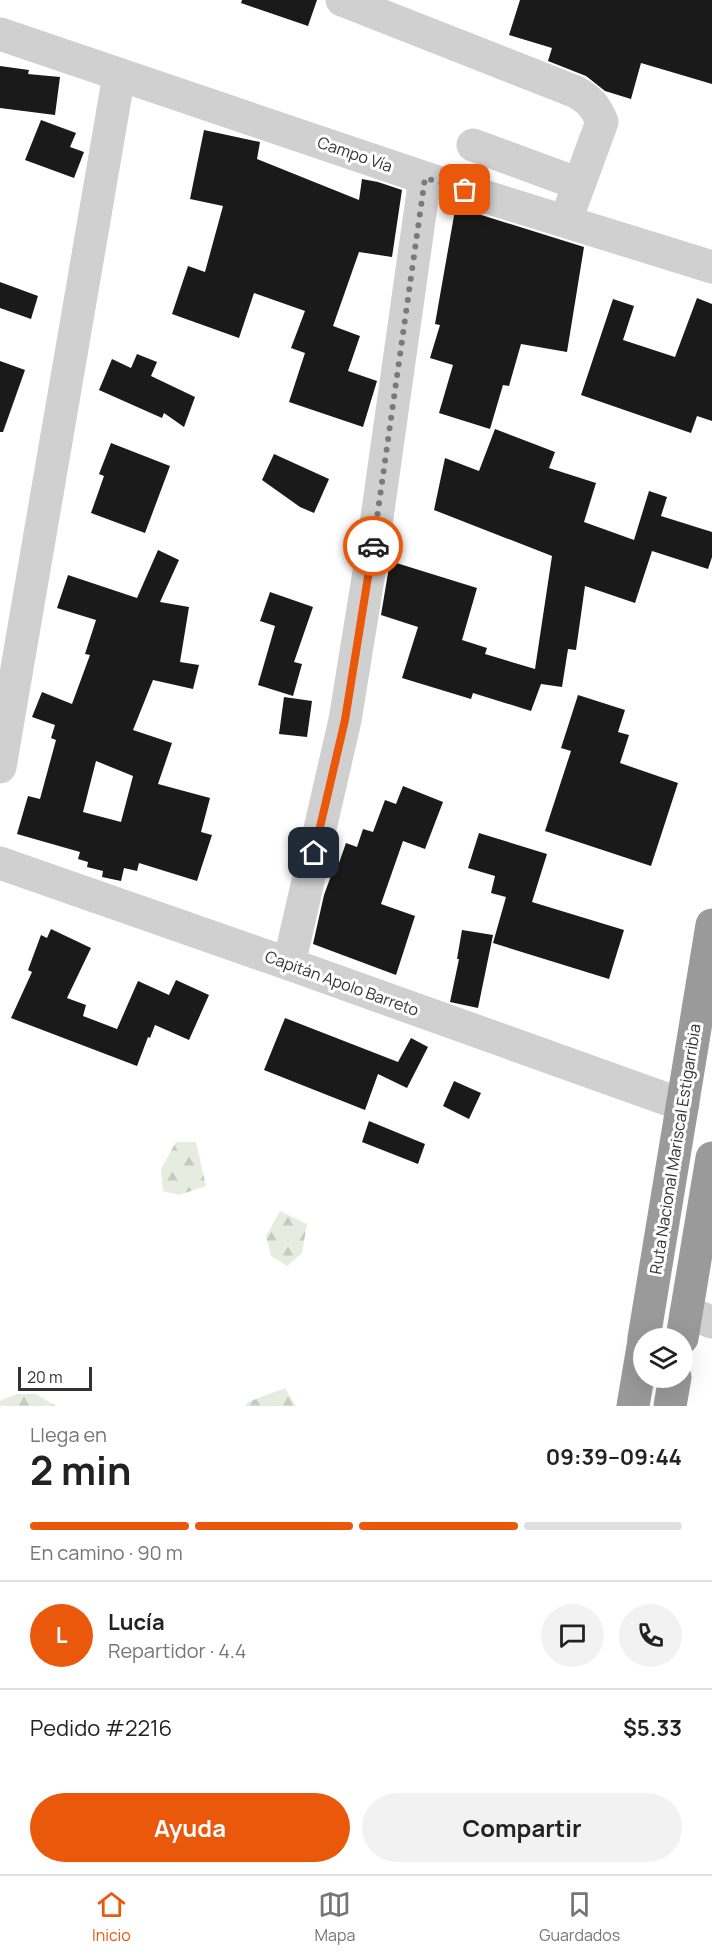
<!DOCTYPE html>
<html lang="es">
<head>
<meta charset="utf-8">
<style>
  body { margin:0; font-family:Manrope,sans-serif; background:#f2f2f2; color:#222; height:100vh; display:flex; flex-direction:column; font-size:22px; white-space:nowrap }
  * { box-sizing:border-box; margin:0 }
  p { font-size:20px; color:#767676 }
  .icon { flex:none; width:33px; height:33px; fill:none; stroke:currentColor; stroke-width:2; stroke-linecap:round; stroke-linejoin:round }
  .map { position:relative; height:1406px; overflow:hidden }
  .side { display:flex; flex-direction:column; background:#fff; flex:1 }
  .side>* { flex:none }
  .fabs { position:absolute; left:633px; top:1328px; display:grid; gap:12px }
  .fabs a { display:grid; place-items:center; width:60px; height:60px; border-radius:50%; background:#fff; box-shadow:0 6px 24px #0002; font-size:30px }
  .scale { position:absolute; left:18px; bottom:15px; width:74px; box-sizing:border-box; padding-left:6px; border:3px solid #333; border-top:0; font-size:16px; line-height:21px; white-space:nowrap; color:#333; -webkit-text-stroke:4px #fff; paint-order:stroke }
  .pin { position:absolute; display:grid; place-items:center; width:51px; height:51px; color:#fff; margin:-26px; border-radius:12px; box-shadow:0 3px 9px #0006 }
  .courier { position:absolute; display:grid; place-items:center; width:60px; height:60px; margin:-30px; border:4px solid #ea580c; border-radius:50%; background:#fff; color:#222; box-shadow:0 2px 8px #0007 }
  .head em { font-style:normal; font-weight:700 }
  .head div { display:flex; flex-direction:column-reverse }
  .head { display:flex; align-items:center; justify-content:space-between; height:102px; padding:0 30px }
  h1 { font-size:39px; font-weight:700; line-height:45px }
  .bar { display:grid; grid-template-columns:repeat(4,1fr); gap:9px 6px; align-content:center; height:72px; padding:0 30px }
  .bar i { height:8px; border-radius:4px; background:#e0e0e0 }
  .bar .selected { background:#ea580c }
  .bar p { grid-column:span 4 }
  .line { display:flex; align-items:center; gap:15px; padding:0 30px; border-top:2px solid #e0e0e0 }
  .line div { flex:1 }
  .round { display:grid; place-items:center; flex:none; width:63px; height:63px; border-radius:32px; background:#f2f2f2 }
  .primary-button { display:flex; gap:12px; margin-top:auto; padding:12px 30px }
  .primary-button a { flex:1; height:69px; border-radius:36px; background:#ea580c; color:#fff; font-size:24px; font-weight:700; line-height:69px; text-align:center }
  .primary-button a+a { background:#f2f2f2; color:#222 }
  .menu { display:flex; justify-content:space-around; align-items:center; height:84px; border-top:2px solid #e0e0e0; background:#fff; font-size:16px; color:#767676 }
  .menu a { display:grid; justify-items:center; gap:3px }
  .menu .selected { color:#ea580c }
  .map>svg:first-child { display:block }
  .forest { fill:url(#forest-firs) }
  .building { fill:#1a1a1a; fill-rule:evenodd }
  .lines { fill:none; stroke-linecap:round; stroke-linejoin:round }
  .minor { stroke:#d0d0d0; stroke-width:33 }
  .highway { stroke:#9a9a9a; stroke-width:33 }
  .done { stroke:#7a7a7a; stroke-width:6; stroke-dasharray:0 10.8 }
  .route { stroke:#ea580c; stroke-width:8 }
  .labels { text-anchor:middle; stroke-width:6; stroke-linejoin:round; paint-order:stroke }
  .street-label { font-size:16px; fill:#333; stroke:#fff }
</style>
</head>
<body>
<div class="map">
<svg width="712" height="1406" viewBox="0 0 712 1406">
  <defs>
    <pattern id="forest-firs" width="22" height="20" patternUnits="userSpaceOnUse" patternTransform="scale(1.5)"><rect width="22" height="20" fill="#e6ecdf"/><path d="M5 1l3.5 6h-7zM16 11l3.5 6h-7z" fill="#c6cbc0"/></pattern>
  </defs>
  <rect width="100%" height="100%" fill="#fff"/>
  <g class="forest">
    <polygon points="176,1142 196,1142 206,1186 179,1195 163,1191 161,1169"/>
    <polygon points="280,1211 307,1224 302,1253 287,1266 271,1256 266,1236"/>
    <polygon points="285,1388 296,1406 245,1406 248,1402"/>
    <polygon points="16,1394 36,1394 56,1406 0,1406 0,1401"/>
  </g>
  <g class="building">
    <polygon points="242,0 317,0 308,26 241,3"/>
    <polygon points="520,0 712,0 712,84 641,63 631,99 605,91 586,76 548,61 552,48 509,35"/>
    <polygon points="0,66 29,70 28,74 60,77 55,115 0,108"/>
    <polygon points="41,120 76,133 70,147 84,152 74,178 25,160"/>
    <polygon points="204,130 260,142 257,159 359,200 362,179 378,182 402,190 392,257 359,252 333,326 360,336 348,371 377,381 363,427 289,402 305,353 291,348 305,311 254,293 239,338 172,314 188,266 205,272 223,206 190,199"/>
    <polygon points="455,210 475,213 584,247 567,352 521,344 509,386 503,385 490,429 439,413 453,365 430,358 440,325 435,324"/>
    <polygon points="0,282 38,296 31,319 0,308"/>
    <polygon points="697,298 712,304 712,421 697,416 691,433 581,395 613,299 634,306 623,340 675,357"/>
    <polygon points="137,354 157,362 151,376 195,397 184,427 164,413 162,418 99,390 112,359 131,368"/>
    <polygon points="0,361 25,370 3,432 0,432"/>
    <polygon points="495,429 555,452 549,468 596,483 584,522 634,540 649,491 667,497 661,516 712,532 712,557 708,569 652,551 635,603 585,586 576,650 568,649 562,687 541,684 531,711 473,693 471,699 402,678 418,627 381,615 390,561 477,588 462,640 487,648 485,654 535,669 552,556 434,510 445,458 479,471"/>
    <polygon points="111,443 170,466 145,533 91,513 104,476 99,474"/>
    <polygon points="274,454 329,479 314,513 300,507 262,480"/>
    <path d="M 158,550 L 179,560 L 160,602 L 189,607 L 180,662 L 199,665 L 193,689 L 153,680 L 133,730 L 172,743 L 158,784 L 210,798 L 201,832 L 212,835 L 197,881 L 139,863 L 137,871 L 124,868 L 121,881 L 102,877 L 103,871 L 87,867 L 88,862 L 78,859 L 80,852 L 17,834 L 28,796 L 40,799 L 56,740 L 51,738 L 55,725 L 32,717 L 42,692 L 72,704 L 90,655 L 85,654 L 96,620 L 57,608 L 68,575 L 137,598 ZM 96,761 L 133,776 L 121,822 L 83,812 Z"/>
    <polygon points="270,592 313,607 294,662 302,664 293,696 258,685 275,626 260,621"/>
    <polygon points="578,695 625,710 618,732 629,735 620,763 678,783 651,866 545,831 571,751 561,748"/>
    <polygon points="284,697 312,701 307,737 279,734"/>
    <polygon points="403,786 443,802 425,849 403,841 381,904 415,916 396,975 313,944 324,895 336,862 339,863 346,843 357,847 363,829 373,832 385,800 396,804"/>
    <polygon points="479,833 547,854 532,902 624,930 609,979 493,943 506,897 491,893 495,876 468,868"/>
    <polygon points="51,929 91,948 67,998 86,1005 83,1016 117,1029 138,981 169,995 176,980 209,995 189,1040 155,1025 150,1038 148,1037 137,1066 11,1018 32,972 28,970 41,935 47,938"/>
    <polygon points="462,930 493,935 478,1008 450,1002 459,959 457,959"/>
    <polygon points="285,1018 398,1062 411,1038 428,1047 407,1088 378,1074 365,1110 264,1070"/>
    <polygon points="454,1081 481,1093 469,1119 443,1106"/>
    <polygon points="369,1121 425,1144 418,1164 362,1142"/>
  </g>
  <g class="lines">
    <g class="minor">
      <path d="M 342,0 L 576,92 C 590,100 596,107 602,122 L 566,220"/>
      <polyline points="0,34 425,178 712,267"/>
      <polyline points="473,145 579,184"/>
      <polyline points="0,767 119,75"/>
      <polyline points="0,863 289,964 683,1105"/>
      <polyline points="289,964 345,720 371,560 425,178"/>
      <polyline points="686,1312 712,1322"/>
    </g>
    <g class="highway">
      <polyline points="644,1338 712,925"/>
      <polyline points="682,1338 712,1158"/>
      <polyline points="633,1406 644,1341"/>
      <polyline points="670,1406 675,1377"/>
    </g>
  </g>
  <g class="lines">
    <polyline class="done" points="373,546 425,178 465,190"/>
    <polyline class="route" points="314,853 345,720 373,546"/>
  </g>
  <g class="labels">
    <g class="street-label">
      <text transform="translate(355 154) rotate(19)" y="6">Campo Vía</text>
      <text transform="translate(342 983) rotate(20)" y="6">Capitán Apolo Barreto</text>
      <text transform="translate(675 1149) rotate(-81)" y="6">Ruta Nacional Mariscal Estigarribia</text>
    </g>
  </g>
</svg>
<div class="fabs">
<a><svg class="icon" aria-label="layers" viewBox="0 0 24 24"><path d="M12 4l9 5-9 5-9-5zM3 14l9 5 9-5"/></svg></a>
</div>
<div class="scale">20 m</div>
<div class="pin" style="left:465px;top:190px;background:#ea580c"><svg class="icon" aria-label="bag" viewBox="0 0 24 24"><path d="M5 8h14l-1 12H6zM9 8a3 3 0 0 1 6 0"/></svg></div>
<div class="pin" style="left:314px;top:853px;background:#1f2937"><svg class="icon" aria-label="home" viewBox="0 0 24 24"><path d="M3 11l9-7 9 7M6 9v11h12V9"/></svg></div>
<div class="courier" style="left:373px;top:546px"><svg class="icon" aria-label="car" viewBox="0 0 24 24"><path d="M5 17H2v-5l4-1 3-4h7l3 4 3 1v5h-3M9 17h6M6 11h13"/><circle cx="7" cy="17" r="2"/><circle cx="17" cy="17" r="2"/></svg></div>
</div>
<section class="side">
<div class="head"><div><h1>2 min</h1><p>Llega en</p></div><em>09:39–09:44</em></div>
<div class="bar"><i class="selected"></i><i class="selected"></i><i class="selected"></i><i></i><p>En camino · 90 m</p></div>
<div class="line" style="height:108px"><b class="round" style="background:#ea580c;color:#fff">L</b><div><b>Lucía</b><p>Repartidor · 4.4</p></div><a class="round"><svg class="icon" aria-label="chat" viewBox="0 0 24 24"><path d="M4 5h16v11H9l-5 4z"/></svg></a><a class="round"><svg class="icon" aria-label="phone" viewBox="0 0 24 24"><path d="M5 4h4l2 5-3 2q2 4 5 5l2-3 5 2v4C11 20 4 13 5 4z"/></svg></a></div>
<div class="line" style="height:78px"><div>Pedido #2216</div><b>$5.33</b></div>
<div class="primary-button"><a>Ayuda</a><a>Compartir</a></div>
</section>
<nav class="menu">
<a class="selected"><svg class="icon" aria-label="home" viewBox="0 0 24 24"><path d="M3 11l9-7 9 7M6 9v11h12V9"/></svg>Inicio</a>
<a><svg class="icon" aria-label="map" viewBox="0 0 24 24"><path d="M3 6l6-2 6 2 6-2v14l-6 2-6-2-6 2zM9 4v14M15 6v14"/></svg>Mapa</a>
<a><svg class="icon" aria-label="saved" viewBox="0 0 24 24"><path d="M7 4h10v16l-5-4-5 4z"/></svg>Guardados</a>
</nav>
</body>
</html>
